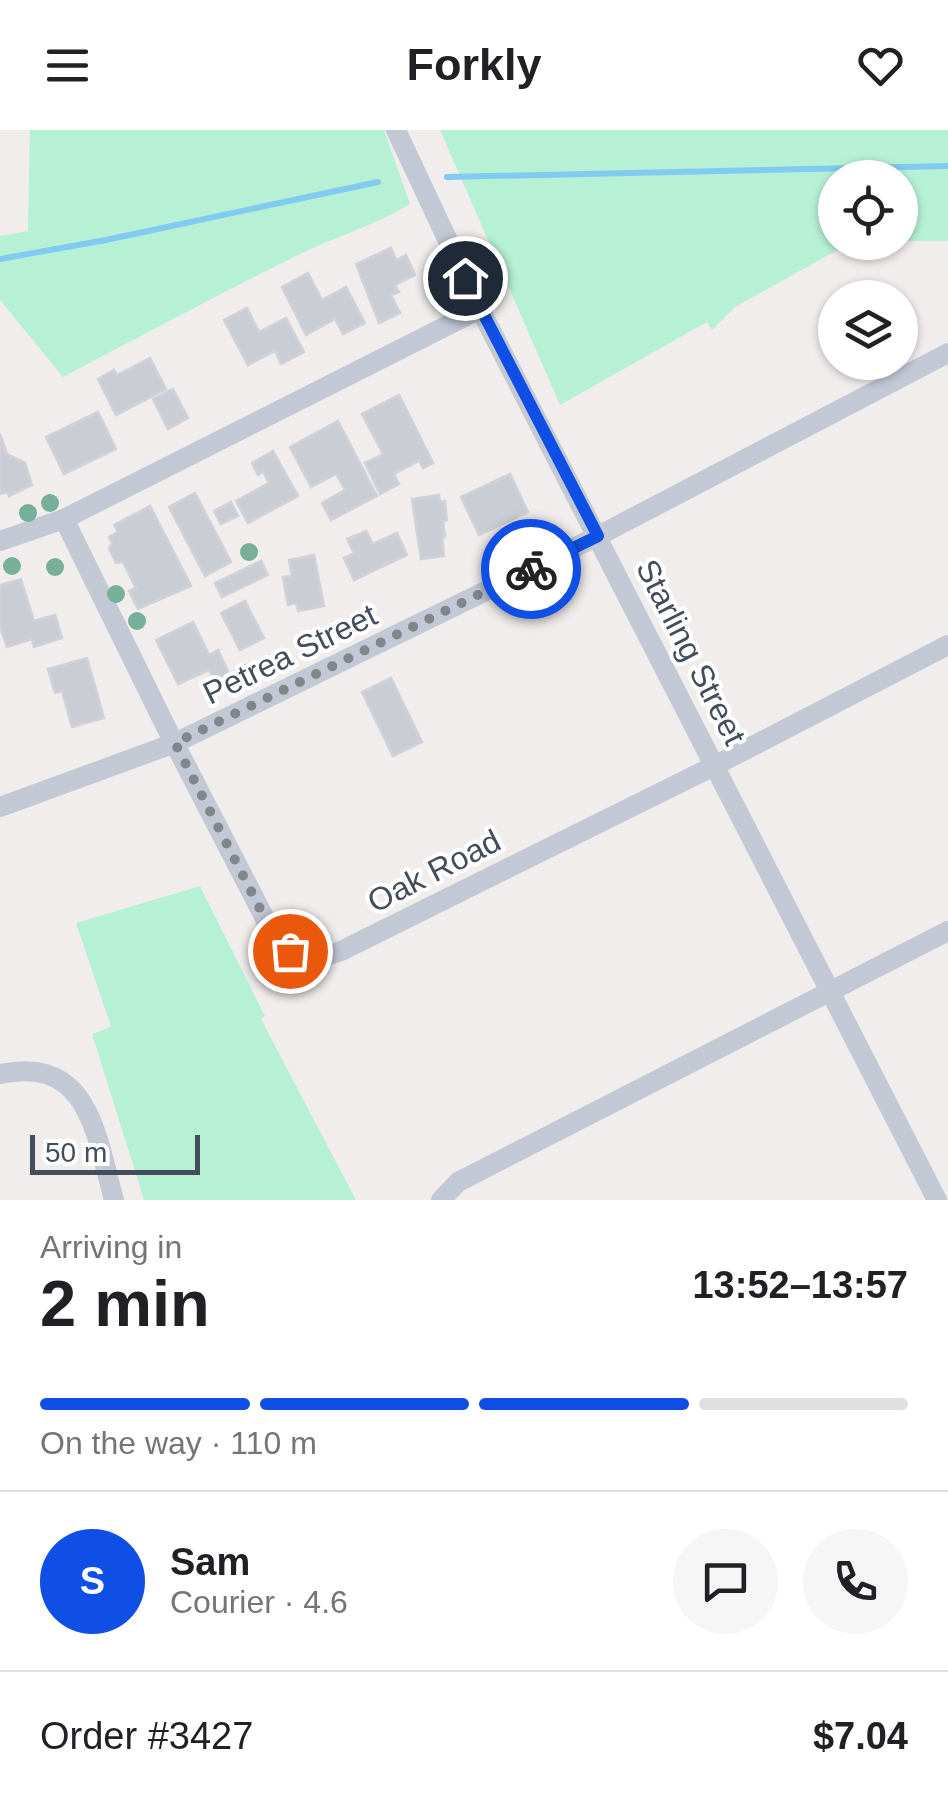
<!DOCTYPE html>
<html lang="en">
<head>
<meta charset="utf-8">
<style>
  body { margin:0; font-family:Helvetica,sans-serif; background:#f6f6f6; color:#202124; height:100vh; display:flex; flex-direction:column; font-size:38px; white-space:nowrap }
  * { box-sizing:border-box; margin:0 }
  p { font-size:32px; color:#757577 }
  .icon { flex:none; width:55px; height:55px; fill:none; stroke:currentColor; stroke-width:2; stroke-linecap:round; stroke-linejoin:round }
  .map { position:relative; height:1070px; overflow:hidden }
  .panel { display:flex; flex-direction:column; background:#fff; flex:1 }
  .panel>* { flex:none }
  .tools { position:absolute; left:818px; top:30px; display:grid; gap:20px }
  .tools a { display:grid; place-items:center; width:100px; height:100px; border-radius:50%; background:#fff; box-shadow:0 2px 8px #0004; font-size:50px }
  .scale { position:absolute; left:30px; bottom:25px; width:170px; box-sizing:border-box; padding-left:10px; border:5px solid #444d5b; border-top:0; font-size:28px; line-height:35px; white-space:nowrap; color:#444d5b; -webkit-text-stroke:8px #fff; paint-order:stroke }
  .pin { position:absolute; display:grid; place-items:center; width:85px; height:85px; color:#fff; margin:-42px; border:5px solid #fff; border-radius:50%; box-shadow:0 2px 10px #0007 }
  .courier { position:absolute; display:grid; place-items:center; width:100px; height:100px; margin:-50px; border:8px solid #0f4fe6; border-radius:50%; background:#fff; color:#222; box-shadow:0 2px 12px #0007 }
  .summary em { font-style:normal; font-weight:700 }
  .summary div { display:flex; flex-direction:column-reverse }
  .summary { display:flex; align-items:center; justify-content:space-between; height:170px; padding:0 40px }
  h1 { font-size:65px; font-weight:700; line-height:75px }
  .bar { display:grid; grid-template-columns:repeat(4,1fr); gap:15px 10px; align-content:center; height:120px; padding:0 40px }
  .bar i { height:12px; border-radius:8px; background:#e0e0e0 }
  .bar .on { background:#0f4fe6 }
  .bar p { grid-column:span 4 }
  .line { display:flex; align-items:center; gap:25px; padding:0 40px; border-top:2px solid #e0e0e0 }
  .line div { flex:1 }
  .round { display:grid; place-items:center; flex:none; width:105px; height:105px; border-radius:52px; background:#f6f6f6 }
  header { display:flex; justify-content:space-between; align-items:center; height:130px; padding:0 40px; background:#fff; font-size:45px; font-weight:700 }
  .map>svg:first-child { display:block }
  .green { fill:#b7f1d5 }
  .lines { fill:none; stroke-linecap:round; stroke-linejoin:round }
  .stream { stroke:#82caf0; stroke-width:6 }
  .building { fill:#cbcdd5; stroke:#d0d1d9; stroke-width:2.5 }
  .minor { stroke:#c2c9d5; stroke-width:20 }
  .tree { fill:#76b09b }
  .done { stroke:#80858e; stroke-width:10; stroke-dasharray:0 18 }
  .route { stroke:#0f4fe6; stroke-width:12 }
  .labels { text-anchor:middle; stroke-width:8; stroke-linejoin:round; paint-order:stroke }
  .street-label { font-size:32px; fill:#444d5b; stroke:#fff }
</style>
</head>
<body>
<header><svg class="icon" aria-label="menu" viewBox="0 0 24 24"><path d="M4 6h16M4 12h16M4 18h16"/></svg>Forkly<svg class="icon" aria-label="heart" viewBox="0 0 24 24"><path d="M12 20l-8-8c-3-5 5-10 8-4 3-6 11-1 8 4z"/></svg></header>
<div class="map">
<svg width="948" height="1070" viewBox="0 0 948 1070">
  <rect width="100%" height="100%" fill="#f0edec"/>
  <g class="green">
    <path d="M 30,0 L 384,0 L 410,74 C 376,95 340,105 304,122 C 223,162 143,205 63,247 L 0,170 L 0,106 L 28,101 Z"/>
    <polygon points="440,0 948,0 948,111 900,111 900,48 835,48 835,112 850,113 735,177 712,200 707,192 560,275"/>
    <polygon points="200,756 265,886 261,889 356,1070 144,1070 92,904 111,897 76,793"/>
  </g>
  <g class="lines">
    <g class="stream">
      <polyline points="447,47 948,36"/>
      <polyline points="0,129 106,110 378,52"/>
    </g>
  </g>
  <g class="building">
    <polygon points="391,118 396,130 406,125 415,145 395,155 399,162 391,165 400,183 379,193 356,134"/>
    <polygon points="308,143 322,170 346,157 365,193 343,204 335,189 306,205 282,157"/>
    <polygon points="247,178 259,202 286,188 304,222 281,234 275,221 248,235 224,190"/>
    <polygon points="150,228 166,259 116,285 98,249 114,240 117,245"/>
    <polygon points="173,259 188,288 168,299 153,269"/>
    <polygon points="399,265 433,333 423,338 419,331 394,344 399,354 380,364 365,333 383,324 362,284"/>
    <polygon points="98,282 116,319 64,344 46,307"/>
    <polygon points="338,291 377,366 331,390 322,373 345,360 336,344 311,357 290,317"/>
    <polygon points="0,304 7,324 25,333 32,355 9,366 8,362 0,364"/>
    <polygon points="273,321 298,366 248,393 236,371 269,353 263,342 258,345 252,333"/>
    <polygon points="510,344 528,382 479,405 461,367"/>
    <polygon points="195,363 231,432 205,446 169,377"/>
    <polygon points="439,365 440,372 445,371 447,390 443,391 445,407 442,408 444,426 421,429 412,369"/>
    <polygon points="231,372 238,386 221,394 214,381"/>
    <polygon points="150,376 191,456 138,479 129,461 136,458 123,432 116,433 109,418 112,413 109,407 118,402 114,395"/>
    <polygon points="366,401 373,414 397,403 407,425 354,450 344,428 354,423 347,409"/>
    <polygon points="314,425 324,476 298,481 296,473 288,475 283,447 292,446 289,430"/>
    <polygon points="261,431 268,445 222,467 215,453"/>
    <polygon points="21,449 34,491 55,485 62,508 34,517 32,509 7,517 0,497 0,455"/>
    <polygon points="245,471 264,508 240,520 221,483"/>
    <polygon points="193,492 209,525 218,520 229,543 214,550 209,540 178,554 156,510"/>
    <polygon points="87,528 104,588 72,597 62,561 55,563 48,539"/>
    <polygon points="391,548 422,612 393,626 362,562"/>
  </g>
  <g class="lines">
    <g class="minor">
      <polyline points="396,0 480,179 937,1070"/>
      <path d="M 64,389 L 164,593 L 275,808 C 295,825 316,831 341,821 L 716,635 L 948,515"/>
      <polyline points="0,411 64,389 480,179"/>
      <polyline points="0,677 175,613 598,406 948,223"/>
      <path d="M 0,944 C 89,925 96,1005 114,1070"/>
      <polyline points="441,1070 458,1052 948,801"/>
    </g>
  </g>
  <g class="tree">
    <circle cx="50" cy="373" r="9"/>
    <circle cx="28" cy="383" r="9"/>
    <circle cx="249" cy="422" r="9"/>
    <circle cx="12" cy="436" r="9"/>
    <circle cx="55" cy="437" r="9"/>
    <circle cx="116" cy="464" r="9"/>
    <circle cx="137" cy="491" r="9"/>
    <circle cx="243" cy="543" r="9"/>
  </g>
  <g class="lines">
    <polyline class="done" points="290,821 275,808 175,613 531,439"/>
    <polyline class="route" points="465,148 598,406 531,439"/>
  </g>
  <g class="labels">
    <g class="street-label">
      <text transform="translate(691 522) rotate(63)" y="11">Starling Street</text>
      <text transform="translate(290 524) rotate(-26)" y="11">Petrea Street</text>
      <text transform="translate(434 741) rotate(-27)" y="11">Oak Road</text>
    </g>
  </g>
</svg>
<div class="tools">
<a><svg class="icon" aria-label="locate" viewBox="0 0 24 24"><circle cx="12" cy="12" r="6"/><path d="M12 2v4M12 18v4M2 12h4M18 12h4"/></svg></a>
<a><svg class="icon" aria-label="layers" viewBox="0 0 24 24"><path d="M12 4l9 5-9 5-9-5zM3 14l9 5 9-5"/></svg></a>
</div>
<div class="scale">50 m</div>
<div class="pin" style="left:290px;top:821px;background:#ea580c"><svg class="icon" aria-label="bag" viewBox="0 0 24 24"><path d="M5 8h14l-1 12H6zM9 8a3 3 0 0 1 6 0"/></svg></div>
<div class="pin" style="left:465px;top:148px;background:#1f2937"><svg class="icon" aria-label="home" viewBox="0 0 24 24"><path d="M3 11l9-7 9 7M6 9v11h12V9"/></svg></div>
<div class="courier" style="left:531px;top:439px"><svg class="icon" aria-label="bike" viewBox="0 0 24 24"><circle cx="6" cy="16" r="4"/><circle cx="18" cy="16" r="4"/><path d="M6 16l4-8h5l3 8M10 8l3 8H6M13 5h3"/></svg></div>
</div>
<section class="panel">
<div class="summary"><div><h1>2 min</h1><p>Arriving in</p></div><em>13:52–13:57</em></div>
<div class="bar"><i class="on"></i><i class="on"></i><i class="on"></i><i></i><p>On the way · 110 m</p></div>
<div class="line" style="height:180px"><b class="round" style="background:#0f4fe6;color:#fff">S</b><div><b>Sam</b><p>Courier · 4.6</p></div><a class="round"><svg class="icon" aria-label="chat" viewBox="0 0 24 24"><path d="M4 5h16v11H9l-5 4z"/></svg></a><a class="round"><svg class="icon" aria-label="phone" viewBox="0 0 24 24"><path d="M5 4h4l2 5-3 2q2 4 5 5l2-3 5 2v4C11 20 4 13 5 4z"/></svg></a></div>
<div class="line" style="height:130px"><div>Order #3427</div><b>$7.04</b></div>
</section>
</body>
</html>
